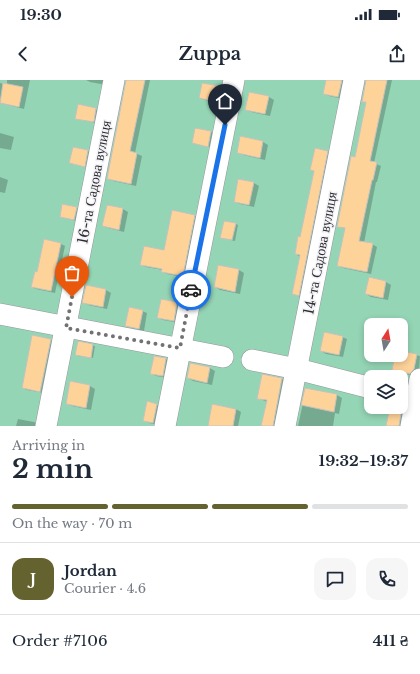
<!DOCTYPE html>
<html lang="en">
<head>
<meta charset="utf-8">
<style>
  body { margin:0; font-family:"Libre Baskerville",serif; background:#f6f6f7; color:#1f2937; height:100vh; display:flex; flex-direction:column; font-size:15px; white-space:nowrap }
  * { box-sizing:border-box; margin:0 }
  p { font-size:13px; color:#747a83 }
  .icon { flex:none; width:22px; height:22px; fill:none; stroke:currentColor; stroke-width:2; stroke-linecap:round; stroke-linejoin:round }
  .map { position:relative; height:346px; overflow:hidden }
  .details { display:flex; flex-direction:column; background:#fff; flex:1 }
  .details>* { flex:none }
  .needle { width:26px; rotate:11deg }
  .controls { position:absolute; left:364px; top:238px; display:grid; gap:8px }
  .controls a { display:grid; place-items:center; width:44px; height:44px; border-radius:8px; background:#fff; box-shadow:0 2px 6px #0003; font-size:20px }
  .pin { position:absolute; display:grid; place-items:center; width:34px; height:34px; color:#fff; margin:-41px -17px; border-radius:50% 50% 50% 0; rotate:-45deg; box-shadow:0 0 4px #0007 }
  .pin .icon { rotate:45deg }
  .courier { position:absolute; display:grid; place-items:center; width:40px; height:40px; margin:-20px; border:3px solid #1a73e8; border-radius:50%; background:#fff; color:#222; box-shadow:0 1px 5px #0007 }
  .overview em { font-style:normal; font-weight:700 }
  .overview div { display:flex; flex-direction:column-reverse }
  .overview { display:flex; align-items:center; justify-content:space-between; height:68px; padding:0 12px }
  h1 { font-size:26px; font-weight:700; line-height:30px }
  .bar { display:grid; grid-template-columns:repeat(4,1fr); gap:6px 4px; align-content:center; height:48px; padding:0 12px }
  .bar i { height:5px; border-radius:3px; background:#e0e1e3 }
  .bar .current { background:#646330 }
  .bar p { grid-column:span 4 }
  .line { display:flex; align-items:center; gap:10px; padding:0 12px; border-top:1px solid #e0e1e3 }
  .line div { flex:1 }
  .round { display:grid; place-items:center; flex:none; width:42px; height:42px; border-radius:12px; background:#f6f6f7 }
  .status { display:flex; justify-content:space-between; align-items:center; height:28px; padding:0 20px; background:#fff; direction:ltr }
  .status svg { height:11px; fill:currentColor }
  header { display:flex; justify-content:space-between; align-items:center; height:52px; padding:0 12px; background:#fff; font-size:18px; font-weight:700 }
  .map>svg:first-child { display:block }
  .green { fill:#94d5b5; fill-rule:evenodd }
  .shadow { fill:#0003 }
  .building { fill:#fed39a; stroke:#c5c2be }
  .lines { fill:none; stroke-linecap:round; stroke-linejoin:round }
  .minor-casing { stroke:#97969b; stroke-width:22 }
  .minor { stroke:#fff; stroke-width:21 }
  .done { stroke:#727174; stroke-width:4; stroke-dasharray:0 7.2 }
  .route { stroke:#1a73e8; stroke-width:5 }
  .labels { text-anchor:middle; stroke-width:3; stroke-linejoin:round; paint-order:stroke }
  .street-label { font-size:14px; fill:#2c2c2e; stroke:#f3f2f7 }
</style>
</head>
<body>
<div class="status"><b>19:30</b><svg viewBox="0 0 49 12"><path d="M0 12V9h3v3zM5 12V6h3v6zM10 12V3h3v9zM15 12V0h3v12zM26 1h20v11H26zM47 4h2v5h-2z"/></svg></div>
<header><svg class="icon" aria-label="back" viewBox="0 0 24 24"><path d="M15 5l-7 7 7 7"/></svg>Zuppa<svg class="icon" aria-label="share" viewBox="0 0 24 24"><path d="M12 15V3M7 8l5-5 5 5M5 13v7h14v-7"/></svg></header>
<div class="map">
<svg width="420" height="346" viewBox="0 0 420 346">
  <rect width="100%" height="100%" fill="#f3f2f7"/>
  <path class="green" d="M 0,0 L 420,0 L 420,346 L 0,346 ZM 371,245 L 401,245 L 401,275 L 371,275 ZM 371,297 L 401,297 L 401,327 L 371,327 Z"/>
  <g class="shadow">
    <polygon points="7,0 30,0 24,29 0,23 0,3 7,5"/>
    <polygon points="86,0 108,0 106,5 90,2"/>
    <polygon points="127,0 150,0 135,73 142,76 136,106 113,101 108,98"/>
    <polygon points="327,0 347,0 343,19 329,16 324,13"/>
    <polygon points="367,0 392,0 374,83 381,86 377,102 376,102 364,163 372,164 377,167 371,194 343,188 338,186 346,149 338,146 356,78 367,23 363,21"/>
    <polygon points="203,4 220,7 225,10 222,24 205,20 200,18"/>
    <polygon points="269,17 274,20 270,36 251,32 246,29"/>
    <polygon points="79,26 98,30 96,43 79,39"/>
    <polygon points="211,52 213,53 210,67 193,63"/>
    <polygon points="0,53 14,57 11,70 0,68"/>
    <polygon points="241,57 263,62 268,65 265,80 243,75 238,72"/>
    <polygon points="88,71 90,72 87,87 70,83"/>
    <polygon points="327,72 332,74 303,218 293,214 300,177 296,174 301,158 315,92 311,90"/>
    <polygon points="0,97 8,100 5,113 0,112"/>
    <polygon points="254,103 259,106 254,127 240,124 235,122"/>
    <polygon points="108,126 123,129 128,132 124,152 108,148 103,146"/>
    <polygon points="76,128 79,129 76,141 61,137"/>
    <polygon points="195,136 199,138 188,198 167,194 162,191 163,190 146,187 141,184 165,171"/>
    <polygon points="236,144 238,145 235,161 221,158"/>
    <polygon points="45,160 61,164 65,166 55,213 36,209 32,207 38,193"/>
    <polygon points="219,186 239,190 244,193 240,214 220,210 215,207"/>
    <polygon points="386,202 391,205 388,220 371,217 366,214"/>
    <polygon points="87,206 106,210 111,213 107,229 88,225 84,222"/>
    <polygon points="162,220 177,223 182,226 179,243 163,240 158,238"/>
    <polygon points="142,231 147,233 144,251 131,248 126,245"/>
    <polygon points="342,257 347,259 343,277 326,274 321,271"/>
    <polygon points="50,260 54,262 44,313 27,310 23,308"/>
    <polygon points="78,262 95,266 93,278 78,276"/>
    <polygon points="401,272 420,276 419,292 415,296 398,293 393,290 396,275 401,275"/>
    <polygon points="155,277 166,279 171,282 168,298 156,296 151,293"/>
    <polygon points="210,288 215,291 212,305 193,301 188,298"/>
    <polygon points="263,295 282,299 287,302 278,346 262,346 267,322 258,318"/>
    <polygon points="71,302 90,306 95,309 91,330 72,326 67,323"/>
    <polygon points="306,309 337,315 342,318 339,334 335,333 333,346 298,346"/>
    <polygon points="401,322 408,325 404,346 387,346 391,327 401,327"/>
    <polygon points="157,325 162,327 158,345 149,343 144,340"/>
    <polygon points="213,325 236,329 241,332 238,346 209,346"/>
    <polygon points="18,339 34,342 36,343 36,346 16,346"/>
  </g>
  <g class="building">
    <polygon points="126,0 145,0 130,71 137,73 131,104 107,99"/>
    <polygon points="326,0 342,0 338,17 323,14"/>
    <polygon points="366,0 387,0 370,81 377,82 373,100 372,100 359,161 373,163 367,192 337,186 345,148 337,147 351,76 355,77 366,22 362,22"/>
    <polygon points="3,3 23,7 19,27 0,23"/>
    <polygon points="202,3 220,6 217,22 199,18"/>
    <polygon points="249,12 269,16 265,34 245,30"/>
    <polygon points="78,24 96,28 94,42 75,39"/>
    <polygon points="195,48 211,51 208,67 192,63"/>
    <polygon points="240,56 263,61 260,78 237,73"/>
    <polygon points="73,67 88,70 85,87 69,83"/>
    <polygon points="315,68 328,71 299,216 292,214 300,175 295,174 298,156 300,157 314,91 310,90"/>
    <polygon points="238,99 254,102 249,125 234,122"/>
    <polygon points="62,124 77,127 74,140 60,137"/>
    <polygon points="107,125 123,128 119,150 102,146"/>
    <polygon points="172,130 195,135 183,196 161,192 162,189 140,185 144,166 164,170"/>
    <polygon points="224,141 236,143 232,160 220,158"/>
    <polygon points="44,159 61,163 51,211 31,207 35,191 37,192"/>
    <polygon points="218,185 239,189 235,212 214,207"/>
    <polygon points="369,197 386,201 383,218 365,214"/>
    <polygon points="86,205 106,209 103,227 82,223"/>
    <polygon points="161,219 177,222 174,241 157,238"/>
    <polygon points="129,227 143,230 139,249 125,246"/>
    <polygon points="324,252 343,256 339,275 320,271"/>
    <polygon points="32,255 51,259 40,312 22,308"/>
    <polygon points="78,261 93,264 91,278 75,275"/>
    <polygon points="401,271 417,274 414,289 410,294 392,290 395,275 401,275"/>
    <polygon points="154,276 166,278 163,296 150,294"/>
    <polygon points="190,283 210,287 207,303 187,298"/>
    <polygon points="262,294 282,298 273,346 261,346 267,320 257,319"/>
    <polygon points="70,301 90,305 86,328 66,324"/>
    <polygon points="305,308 337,314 334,332 301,325"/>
    <polygon points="147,321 157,324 153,343 143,341"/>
    <polygon points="212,324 236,329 233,346 208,346"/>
    <polygon points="390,327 402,327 399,346 386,346"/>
  </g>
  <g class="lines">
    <defs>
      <g id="minor">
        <polyline points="0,234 223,277"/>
        <polyline points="252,280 297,289 371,308"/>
        <polyline points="46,346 114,0"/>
        <polyline points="165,346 234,0"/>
        <polyline points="285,346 354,0"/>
        <polyline points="411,346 420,299"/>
      </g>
    </defs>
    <use href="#minor" class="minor-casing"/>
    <use href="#minor" class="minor"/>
  </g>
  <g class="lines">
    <polyline class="done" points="72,217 66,248 180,268 191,210"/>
    <polyline class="route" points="191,210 225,45"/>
  </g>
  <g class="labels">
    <g class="street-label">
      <text transform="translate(94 102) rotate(-79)" y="5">16-та Садова вулиця</text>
      <text transform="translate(320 173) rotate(-79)" y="5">14-та Садова вулиця</text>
    </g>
  </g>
</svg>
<div class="controls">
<a><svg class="needle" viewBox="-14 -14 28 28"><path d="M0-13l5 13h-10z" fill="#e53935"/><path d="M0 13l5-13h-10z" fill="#747a83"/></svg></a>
<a><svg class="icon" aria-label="layers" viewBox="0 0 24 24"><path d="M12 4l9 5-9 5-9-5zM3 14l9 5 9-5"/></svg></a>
</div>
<div class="pin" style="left:72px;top:217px;background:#ea580c"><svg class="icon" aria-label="bag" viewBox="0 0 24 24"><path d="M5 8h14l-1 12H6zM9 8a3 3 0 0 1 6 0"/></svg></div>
<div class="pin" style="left:225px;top:45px;background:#1f2937"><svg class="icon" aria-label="home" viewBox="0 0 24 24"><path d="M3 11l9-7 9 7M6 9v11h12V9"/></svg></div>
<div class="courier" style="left:191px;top:210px"><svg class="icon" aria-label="car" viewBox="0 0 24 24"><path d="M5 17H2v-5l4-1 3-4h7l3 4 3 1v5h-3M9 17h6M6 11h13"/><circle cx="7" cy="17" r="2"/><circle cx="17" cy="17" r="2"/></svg></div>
</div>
<section class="details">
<div class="overview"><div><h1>2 min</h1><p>Arriving in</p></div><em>19:32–19:37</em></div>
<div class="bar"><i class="current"></i><i class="current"></i><i class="current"></i><i></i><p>On the way · 70 m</p></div>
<div class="line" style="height:72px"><b class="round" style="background:#646330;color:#fff">J</b><div><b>Jordan</b><p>Courier · 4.6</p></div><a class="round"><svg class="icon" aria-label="chat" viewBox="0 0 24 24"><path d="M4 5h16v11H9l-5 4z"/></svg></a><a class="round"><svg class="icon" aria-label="phone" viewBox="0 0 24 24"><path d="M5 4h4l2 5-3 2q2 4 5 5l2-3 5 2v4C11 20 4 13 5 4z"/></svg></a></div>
<div class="line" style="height:52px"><div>Order #7106</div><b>411 ₴</b></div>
</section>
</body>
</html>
